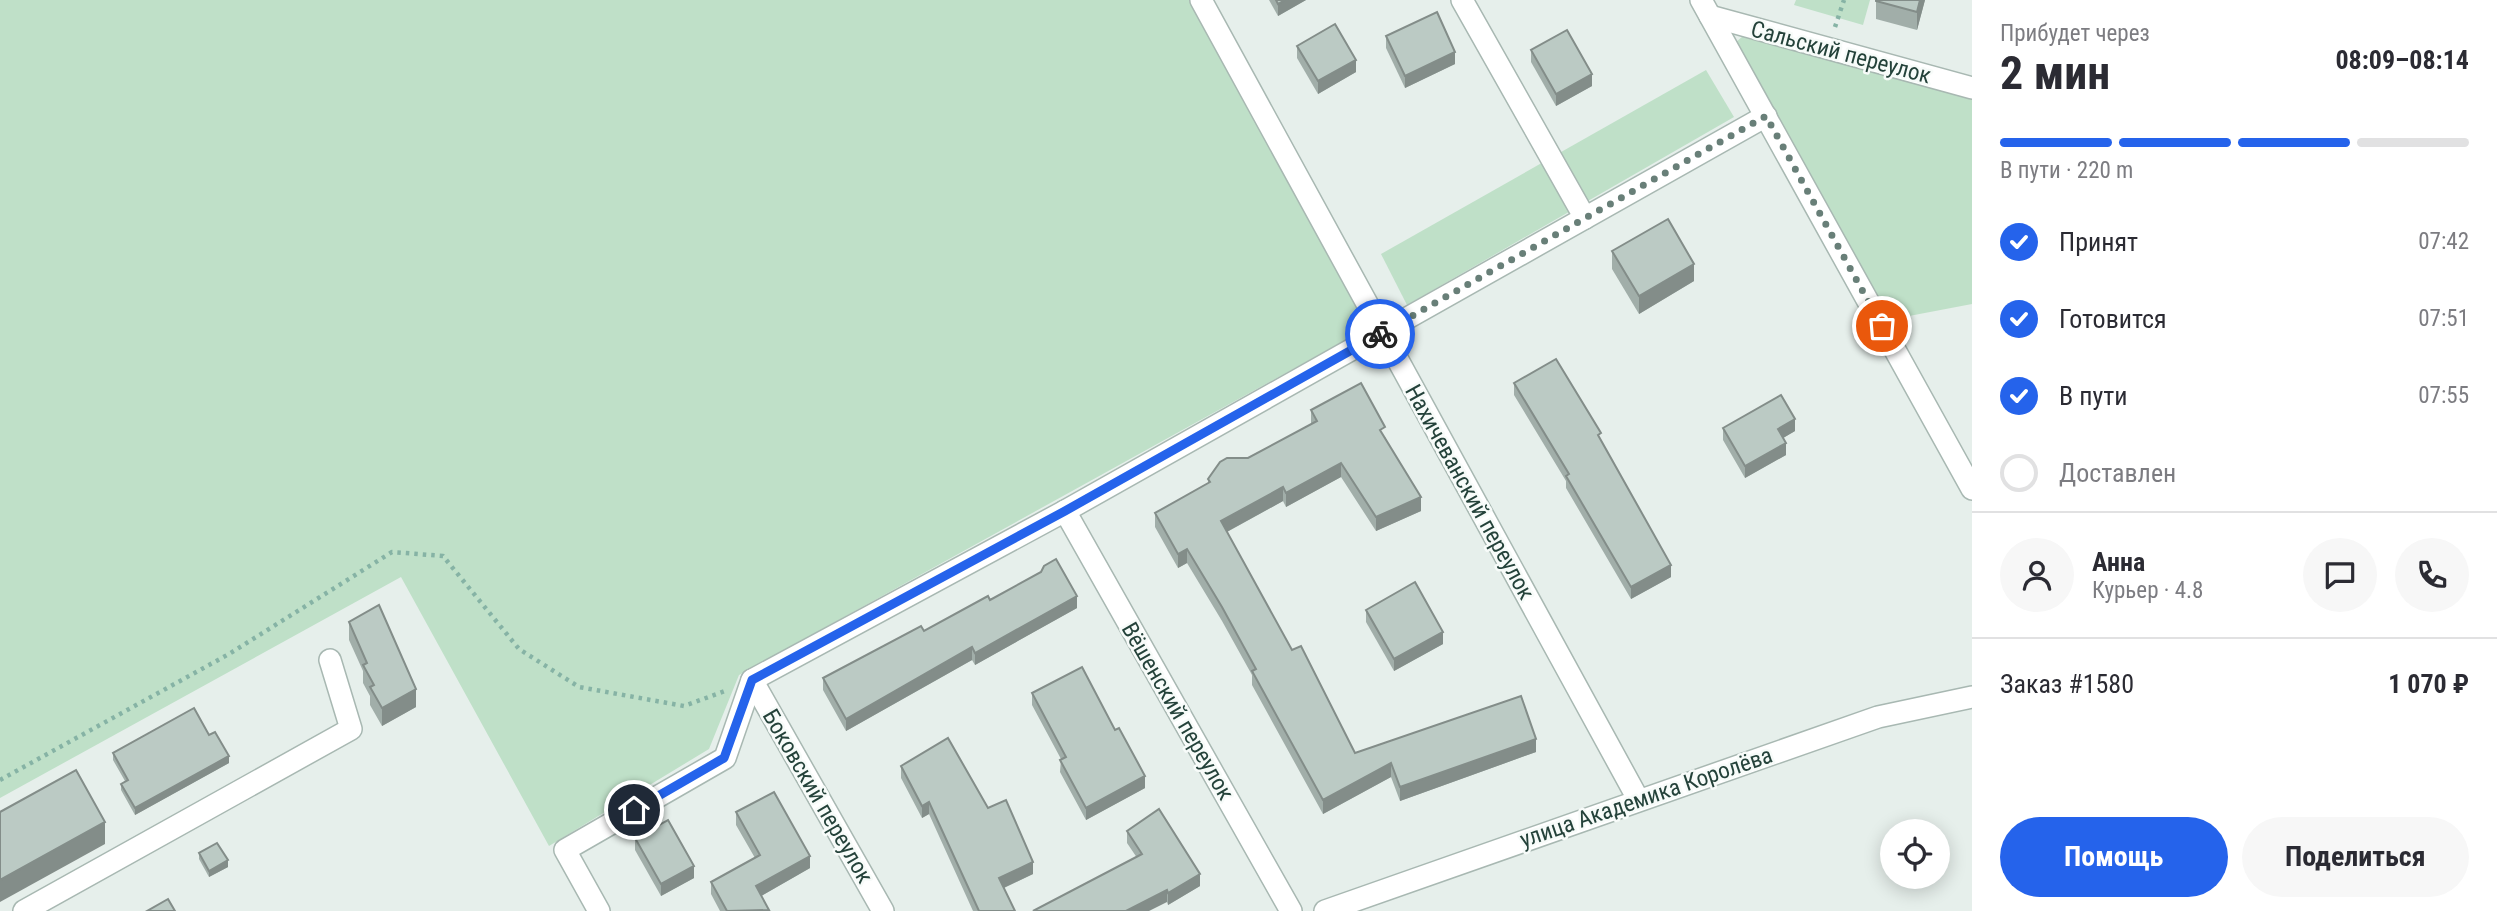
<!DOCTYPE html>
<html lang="ru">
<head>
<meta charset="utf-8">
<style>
  body { margin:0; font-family:"Roboto Condensed",sans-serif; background:#f7f7f7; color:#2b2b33; height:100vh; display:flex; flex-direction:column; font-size:26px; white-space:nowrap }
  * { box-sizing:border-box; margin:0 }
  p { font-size:23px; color:#7c7c81 }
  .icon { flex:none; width:38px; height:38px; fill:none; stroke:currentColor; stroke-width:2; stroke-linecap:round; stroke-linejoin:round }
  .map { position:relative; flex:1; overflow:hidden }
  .drawer { display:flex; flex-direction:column; background:#fff; width:525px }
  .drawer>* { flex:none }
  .buttons { position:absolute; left:1880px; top:819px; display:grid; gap:14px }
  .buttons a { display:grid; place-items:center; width:70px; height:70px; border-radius:50%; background:#fff; box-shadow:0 4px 18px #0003; font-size:35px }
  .pin { position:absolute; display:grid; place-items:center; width:60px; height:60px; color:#fff; margin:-30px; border:4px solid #fff; border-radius:50%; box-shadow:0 2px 7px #0007 }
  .courier { position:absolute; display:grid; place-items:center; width:70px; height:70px; margin:-35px; border:5px solid #2563eb; border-radius:50%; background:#fff; color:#222; box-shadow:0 2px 9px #0007 }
  .overview em { font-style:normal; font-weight:700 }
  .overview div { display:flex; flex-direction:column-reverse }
  .overview { display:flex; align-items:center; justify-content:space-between; height:119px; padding:0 28px }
  h1 { font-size:46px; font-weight:700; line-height:52px }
  .bar { display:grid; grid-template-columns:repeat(4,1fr); gap:10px 7px; align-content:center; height:84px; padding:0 28px }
  .bar i { height:9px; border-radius:5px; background:#e1e1e2 }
  .bar .current { background:#2563eb }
  .bar p { grid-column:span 4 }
  .line { display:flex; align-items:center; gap:18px; padding:0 28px; border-top:2px solid #e1e1e2 }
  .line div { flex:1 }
  .round { display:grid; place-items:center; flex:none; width:74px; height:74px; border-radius:37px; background:#f7f7f7 }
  ol { padding:0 28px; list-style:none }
  li { display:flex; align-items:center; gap:21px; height:77px }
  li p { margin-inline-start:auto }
  li .icon { padding:7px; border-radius:50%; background:#2563eb; color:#fff; stroke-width:4 }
  li:last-child { color:#7c7c81 }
  li i { width:38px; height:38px; border:4px solid #e1e1e2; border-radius:50% }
  .cta { display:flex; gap:14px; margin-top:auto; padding:14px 28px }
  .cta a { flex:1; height:80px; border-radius:42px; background:#2563eb; color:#fff; font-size:28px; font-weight:700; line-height:80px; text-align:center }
  .cta a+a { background:#f7f7f7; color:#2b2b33 }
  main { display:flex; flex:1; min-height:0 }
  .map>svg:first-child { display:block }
  .green { fill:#bfe0c8 }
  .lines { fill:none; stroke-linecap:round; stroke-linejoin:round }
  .minor-casing { stroke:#a8b8b2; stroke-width:24 }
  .path { stroke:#86b3a5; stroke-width:4.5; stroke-dasharray:3.5 5; stroke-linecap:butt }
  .minor { stroke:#fff; stroke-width:21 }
  .wall { fill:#a1aea9 }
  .shaded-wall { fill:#838d89 }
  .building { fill:#bbcac4; stroke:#838d89; stroke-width:2 }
  .done { stroke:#687f78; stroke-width:7; stroke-dasharray:0 12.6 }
  .route { stroke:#2563eb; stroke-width:9 }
  .labels { text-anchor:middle; stroke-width:5; stroke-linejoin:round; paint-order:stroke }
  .street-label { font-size:23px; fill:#24423a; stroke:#f7fbf9 }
</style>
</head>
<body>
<main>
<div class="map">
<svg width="1972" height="911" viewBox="0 0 1972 911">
  <rect width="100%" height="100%" fill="#e6efeb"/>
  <g class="green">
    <polygon points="0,0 1189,0 1369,327 739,675 709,749 549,846 401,577 0,798"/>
    <polygon points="1796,0 1870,0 1863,25 1794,5"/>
    <polygon points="1743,36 1972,99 1972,304 1888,320 1735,43"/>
    <polygon points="1706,70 1734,117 1407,305 1381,254"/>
  </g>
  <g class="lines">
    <defs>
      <g id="minor">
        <polyline points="1201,0 1638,799"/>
        <polyline points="1462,0 1585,218"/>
        <polyline points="1701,0 1972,489"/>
        <polyline points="1710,16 1972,88"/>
        <polyline points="1065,511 1291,911"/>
        <polyline points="752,680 883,911"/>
        <polyline points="24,911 351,729 330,660"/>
        <polyline points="599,911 565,850 725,758 752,680 1065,511 1766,116"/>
        <polyline points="1325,911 1878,717 1972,697"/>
      </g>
    </defs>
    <use href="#minor" class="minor-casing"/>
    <g class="path">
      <polyline points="1835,27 1844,0"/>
      <polyline points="0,780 229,654 392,552 443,556 519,649 579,687 684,706 725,691"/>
    </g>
    <use href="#minor" class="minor"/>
  </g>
  <g class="wall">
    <polygon points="1269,0 1306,0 1278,16"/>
    <polygon points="1876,0 1925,0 1917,30 1876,19"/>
    <polygon points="1386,36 1455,64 1405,88 1386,48"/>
    <polygon points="1297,46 1356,72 1318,94 1297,58"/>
    <polygon points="1531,50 1592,86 1556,106 1531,62"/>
    <polygon points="1612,251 1694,281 1639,314 1612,269"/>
    <polygon points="1514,383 1601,441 1671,577 1631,599 1566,488 1566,481 1514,395"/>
    <polygon points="1311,410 1385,437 1421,511 1376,531 1341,477 1286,507 1283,501 1227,532 1292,650 1355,753 1536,752 1400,801 1391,777 1323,814 1252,685 1252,675 1222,621 1187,563 1178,568 1155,527 1155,513 1208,483 1208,479 1311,424"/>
    <polygon points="1723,428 1795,431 1783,438 1786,455 1745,478 1723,440"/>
    <polygon points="1041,572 1077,608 975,665 972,660 846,731 823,690 823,678 990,600"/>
    <polygon points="1366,610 1443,644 1394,671 1366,622"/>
    <polygon points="349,622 416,707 382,726 370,705 370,696 363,683 363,671 349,640"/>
    <polygon points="1032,693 1115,730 1145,788 1086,820 1060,772 1061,759 1032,705"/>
    <polygon points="209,735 229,763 135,815 121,790 121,784 125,781 113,760 113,753"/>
    <polygon points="901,766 988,808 1033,874 1004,888 1015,911 973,911 929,814 922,818 901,778"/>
    <polygon points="736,812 810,868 761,896 769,911 720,911 711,894 711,882 755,858 736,825"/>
    <polygon points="1127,831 1200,886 1168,905 1167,902 1127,843"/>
    <polygon points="635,838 694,878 661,896 635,850"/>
    <polygon points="199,853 228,867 209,877 199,859"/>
  </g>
  <g class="shaded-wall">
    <polygon points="1285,0 1306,0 1278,16 1278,4"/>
    <polygon points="1920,0 1925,0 1917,30 1917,12"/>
    <polygon points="1455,52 1455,64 1405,88 1405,76"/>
    <polygon points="1356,60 1356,72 1318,94 1318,81"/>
    <polygon points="1592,74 1592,86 1556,106 1556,94"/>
    <polygon points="1694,264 1694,281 1639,314 1639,296"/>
    <polygon points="1795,419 1795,431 1778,441 1778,429"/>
    <polygon points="1786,443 1786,455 1745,478 1745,466"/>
    <polygon points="1341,463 1341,477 1286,507 1286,493"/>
    <polygon points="1283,487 1283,501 1221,535 1221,521"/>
    <polygon points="1421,497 1421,511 1376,531 1376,517"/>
    <polygon points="1187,549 1187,563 1178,568 1178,554"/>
    <polygon points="1671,565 1671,577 1631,599 1631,587"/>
    <polygon points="1077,596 1077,608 975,665 975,653"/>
    <polygon points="1443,632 1443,644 1394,671 1394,659"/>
    <polygon points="972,647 972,660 846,731 846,719"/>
    <polygon points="416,689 416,707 382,726 382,708"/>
    <polygon points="1536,739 1536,752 1400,801 1400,787"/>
    <polygon points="229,756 229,763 135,815 135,808"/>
    <polygon points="1391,763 1391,777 1323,814 1323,800"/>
    <polygon points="1145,776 1145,788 1086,820 1086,808"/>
    <polygon points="929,802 929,814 922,818 922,806"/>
    <polygon points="105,822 105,844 0,902 0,880"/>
    <polygon points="810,856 810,868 756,899 756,886"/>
    <polygon points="228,860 228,867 209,877 209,871"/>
    <polygon points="1033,862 1033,874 999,890 999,878"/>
    <polygon points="694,866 694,878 661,896 661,884"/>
    <polygon points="1200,874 1200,886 1168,905 1168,893"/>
    <polygon points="1167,890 1167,902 1149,911 1126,911"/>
  </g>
  <g class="building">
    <polygon points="1276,0 1285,0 1278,4"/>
    <polygon points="1876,0 1920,0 1917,12 1876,1"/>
    <polygon points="1437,12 1455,52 1405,76 1386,36"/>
    <polygon points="1335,24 1356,60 1318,81 1297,46"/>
    <polygon points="1567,30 1592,74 1556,94 1531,50"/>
    <polygon points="1668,219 1694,264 1639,296 1612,251"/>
    <polygon points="1556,359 1601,433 1598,435 1671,565 1631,587 1566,476 1569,474 1514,383"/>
    <polygon points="1361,383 1385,427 1380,430 1421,497 1376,517 1341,463 1286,493 1283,487 1221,521 1292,650 1301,646 1355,753 1521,696 1536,739 1400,787 1391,763 1323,800 1252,671 1256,669 1222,607 1187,549 1178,554 1155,513 1210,482 1208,479 1220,462 1227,458 1248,458 1317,421 1311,410"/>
    <polygon points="1781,395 1795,419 1778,429 1786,443 1745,466 1723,428"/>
    <polygon points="1056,559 1077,596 975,653 972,647 846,719 823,678 921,626 924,631 988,596 990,600 1041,572 1044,566"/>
    <polygon points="1415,582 1443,632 1394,659 1366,610"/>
    <polygon points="379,605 416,689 382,708 370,687 374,685 363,665 367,663 349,622"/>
    <polygon points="1082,667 1115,730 1119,728 1145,776 1086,808 1060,760 1066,757 1032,693"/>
    <polygon points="194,708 209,735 215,732 229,756 135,808 121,784 128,780 113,753"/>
    <polygon points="948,738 988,808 1006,800 1033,862 999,878 1015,911 979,911 929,802 922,806 901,766"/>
    <polygon points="76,770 105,822 0,880 0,812"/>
    <polygon points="774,792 810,856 756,886 769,910 727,911 711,882 760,855 736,812"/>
    <polygon points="1159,809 1200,874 1168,893 1167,890 1126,911 1033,911 1142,854 1127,831"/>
    <polygon points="668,820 694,866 661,884 635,838"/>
    <polygon points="217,843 228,860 209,871 199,853"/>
    <polygon points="168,899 175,911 147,911"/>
  </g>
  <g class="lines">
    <polyline class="done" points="1380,334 1766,116 1882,326"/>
    <polyline class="route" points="634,810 724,758 752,680 1065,511 1380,334"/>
  </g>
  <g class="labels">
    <g class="street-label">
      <text transform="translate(1841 52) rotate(15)" y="8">Сальский переулок</text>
      <text transform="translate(1470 492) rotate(61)" y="8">Нахичеванский переулок</text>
      <text transform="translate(1178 711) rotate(60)" y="8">Вёшенский переулок</text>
      <text transform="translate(818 796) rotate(60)" y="8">Боковский переулок</text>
      <text transform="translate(1646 797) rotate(-19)" y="8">улица Академика Королёва</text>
    </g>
  </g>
</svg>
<div class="buttons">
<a><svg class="icon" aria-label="locate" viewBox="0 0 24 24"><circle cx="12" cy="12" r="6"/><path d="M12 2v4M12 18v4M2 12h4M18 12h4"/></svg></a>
</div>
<div class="pin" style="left:1882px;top:326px;background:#ea580c"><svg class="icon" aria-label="bag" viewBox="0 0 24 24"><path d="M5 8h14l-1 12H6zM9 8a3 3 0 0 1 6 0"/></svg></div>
<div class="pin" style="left:634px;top:810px;background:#1f2937"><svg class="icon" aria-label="home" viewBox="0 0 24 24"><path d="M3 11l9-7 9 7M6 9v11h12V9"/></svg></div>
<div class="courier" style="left:1380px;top:334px"><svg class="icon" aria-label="bike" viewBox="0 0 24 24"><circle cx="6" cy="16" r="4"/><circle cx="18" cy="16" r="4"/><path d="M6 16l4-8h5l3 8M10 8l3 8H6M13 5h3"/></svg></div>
</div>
<section class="drawer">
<div class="overview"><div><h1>2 мин</h1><p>Прибудет через</p></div><em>08:09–08:14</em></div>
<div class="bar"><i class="current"></i><i class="current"></i><i class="current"></i><i></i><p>В пути · 220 m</p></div>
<ol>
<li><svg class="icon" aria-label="check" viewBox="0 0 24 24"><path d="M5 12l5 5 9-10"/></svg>Принят<p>07:42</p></li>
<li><svg class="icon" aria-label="check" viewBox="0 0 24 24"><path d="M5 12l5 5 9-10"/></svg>Готовится<p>07:51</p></li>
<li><svg class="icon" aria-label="check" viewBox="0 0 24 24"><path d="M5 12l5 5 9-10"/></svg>В пути<p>07:55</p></li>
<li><i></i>Доставлен</li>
</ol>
<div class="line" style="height:126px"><a class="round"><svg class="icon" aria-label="person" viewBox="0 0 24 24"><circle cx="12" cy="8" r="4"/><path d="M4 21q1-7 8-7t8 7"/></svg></a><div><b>Анна</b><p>Курьер · 4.8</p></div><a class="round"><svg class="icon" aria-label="chat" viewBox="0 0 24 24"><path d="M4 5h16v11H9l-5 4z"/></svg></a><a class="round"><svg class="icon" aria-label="phone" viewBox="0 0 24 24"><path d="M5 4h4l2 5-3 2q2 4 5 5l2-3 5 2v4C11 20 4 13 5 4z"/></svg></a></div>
<div class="line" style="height:91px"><div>Заказ #1580</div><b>1 070 ₽</b></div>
<div class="cta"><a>Помощь</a><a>Поделиться</a></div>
</section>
</main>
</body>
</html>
